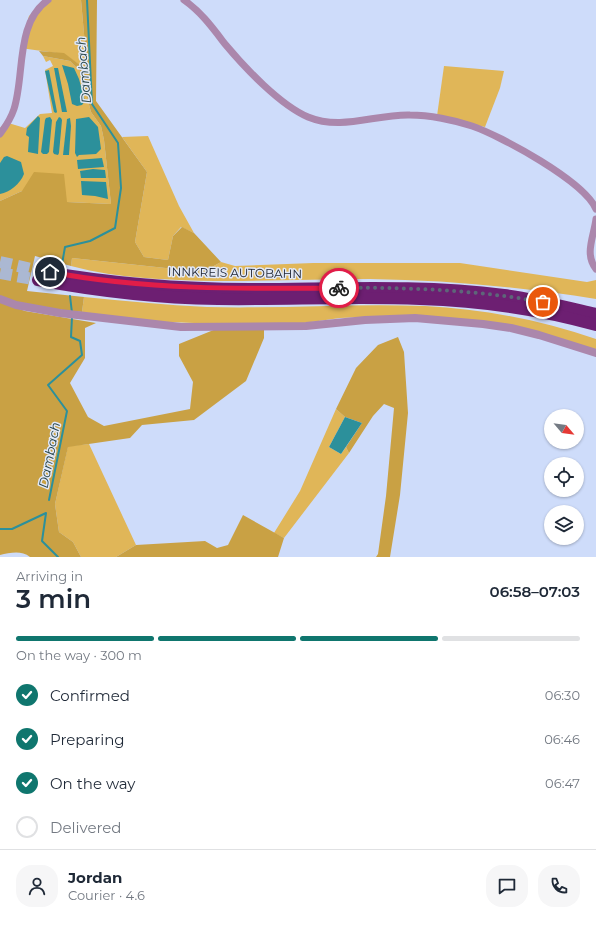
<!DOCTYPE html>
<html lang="en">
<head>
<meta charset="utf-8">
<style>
  body { margin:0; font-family:Montserrat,sans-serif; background:#f6f6f7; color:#1f2937; height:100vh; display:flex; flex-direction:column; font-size:15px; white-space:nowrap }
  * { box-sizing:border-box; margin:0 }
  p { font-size:13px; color:#747a83 }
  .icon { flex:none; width:22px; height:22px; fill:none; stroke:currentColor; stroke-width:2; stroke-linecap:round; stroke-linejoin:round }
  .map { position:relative; height:557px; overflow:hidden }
  .panel { display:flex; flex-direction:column; background:#fff; flex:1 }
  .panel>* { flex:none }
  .needle { width:26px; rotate:119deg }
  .buttons { position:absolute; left:544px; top:409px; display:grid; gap:8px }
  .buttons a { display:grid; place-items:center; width:40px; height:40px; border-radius:50%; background:#fff; box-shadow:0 1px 3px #0004; font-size:20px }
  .pin { position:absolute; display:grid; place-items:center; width:34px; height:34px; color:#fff; margin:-17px; border:2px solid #fff; border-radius:50%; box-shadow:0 1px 4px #0007 }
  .courier { position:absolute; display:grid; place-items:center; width:40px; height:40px; margin:-20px; border:3px solid #e11d48; border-radius:50%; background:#fff; color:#222; box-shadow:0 1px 5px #0007 }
  .overview em { font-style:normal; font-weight:600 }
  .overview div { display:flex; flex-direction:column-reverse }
  .overview { display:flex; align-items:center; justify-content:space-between; height:68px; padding:0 16px }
  h1 { font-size:26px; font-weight:600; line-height:30px }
  .bar { display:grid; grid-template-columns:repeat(4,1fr); gap:6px 4px; align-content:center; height:48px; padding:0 16px }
  .bar i { height:5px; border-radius:3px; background:#e0e1e3 }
  .bar .selected { background:#0f766e }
  .bar p { grid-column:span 4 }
  .line { display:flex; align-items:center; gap:10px; padding:0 16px; border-top:1px solid #e0e1e3 }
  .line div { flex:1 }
  .round { display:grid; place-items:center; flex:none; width:42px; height:42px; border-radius:16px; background:#f6f6f7 }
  ol { padding:0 16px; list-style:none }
  li { display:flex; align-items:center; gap:12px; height:44px }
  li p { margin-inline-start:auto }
  li .icon { padding:4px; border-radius:50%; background:#0f766e; color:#fff; stroke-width:4 }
  li:last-child { color:#747a83 }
  li i { width:22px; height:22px; border:2px solid #e0e1e3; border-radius:50% }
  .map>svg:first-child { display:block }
  .green { fill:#e0b658 }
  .forest { fill:#c9a144 }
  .water { fill:#2c909b }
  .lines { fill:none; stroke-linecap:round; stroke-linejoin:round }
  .stream { stroke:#2c909b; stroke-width:2 }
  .motorway-tunnel { stroke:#abb8d2; stroke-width:12; stroke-dasharray:12 6; stroke-linecap:butt }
  .minor { stroke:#ab87ac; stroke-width:7 }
  .tertiary { stroke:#ab87ac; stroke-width:8 }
  .motorway { stroke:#6d1f72; stroke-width:12 }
  .done { stroke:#5d6679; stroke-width:4; stroke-dasharray:0 7.2 }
  .route { stroke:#e11d48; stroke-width:5 }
  .labels { text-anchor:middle; stroke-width:3; stroke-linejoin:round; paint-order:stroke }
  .street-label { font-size:12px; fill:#202633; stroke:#e2e9f8 }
  .water-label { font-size:13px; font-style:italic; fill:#274548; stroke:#e2e9f8 }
</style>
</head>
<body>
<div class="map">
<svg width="596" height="557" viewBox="0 0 596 557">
  <rect width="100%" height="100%" fill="#cedcfa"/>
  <g class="green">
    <polygon points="45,0 81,0 85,45 84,68 64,54 20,48 29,16"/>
    <polygon points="43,56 70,61 80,71 91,112 101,126 104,140 111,204 67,202 22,191 0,201 0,128 5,122 25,128 40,114 52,113 45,70 53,66 50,60 46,62"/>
    <polygon points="444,66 504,71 500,88 485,127 437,116"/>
    <polygon points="148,136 179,206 194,233 181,227 173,236 168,260 144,257 135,242 147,172 122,137"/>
    <path d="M 72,258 L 203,272 L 221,262 L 235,266 L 313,263 L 460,263 L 587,282 L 596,280 L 596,299 C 521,287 445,280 370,279 C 283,279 196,286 109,274 C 96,272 83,269 71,266 Z"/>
    <path d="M 84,297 C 125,301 166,305 207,307 C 280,309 352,303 425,306 C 483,309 541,320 596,339 L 596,350 L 542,333 L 387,316 L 340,318 L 304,323 L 194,323 L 142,321 L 82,312 Z"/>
    <polygon points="336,409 345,417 329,447 341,454 346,447 349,453 284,538 274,533 300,491"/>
    <polygon points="89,444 136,545 116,557 81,557 73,542 59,532 55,504 68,446"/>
  </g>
  <g class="forest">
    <path d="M 81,0 L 97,0 L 96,101 L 147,172 L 135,242 L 144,257 L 168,260 L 173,236 L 182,227 L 194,233 L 221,262 L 203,272 L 72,258 L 71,266 L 35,256 L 27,291 L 84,297 L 82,312 C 54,309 26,307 0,296 L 0,201 L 22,191 L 34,172 L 64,174 L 67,202 L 111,204 L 104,140 L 101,126 L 91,112 L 80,71 L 70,61 L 43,56 L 39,51 L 64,53 L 84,68 L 85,45 Z"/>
    <path d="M 0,302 L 25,311 L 96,323 L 85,328 L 85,358 L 70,383 L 88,417 L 104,426 L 190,409 L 193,382 L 179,356 L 179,344 L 216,329 L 264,330 L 264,338 L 246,381 L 194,420 L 142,425 L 130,438 L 68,447 L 55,504 L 59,532 L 73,542 L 81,557 L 30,557 C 21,550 10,553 0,555 Z"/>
    <polygon points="398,337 404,352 408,413 400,495 390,557 376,557 378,554 386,496 394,408 384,404 373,416 349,453 346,447 362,423 345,417 336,409 356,368 378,345"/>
    <polygon points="243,515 284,538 278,557 116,557 136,545 205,541 217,548 228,545"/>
  </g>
  <g class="water">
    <polygon points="62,65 74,68 79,79 85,101 82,105 77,106 72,104 68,84"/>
    <polygon points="54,68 58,68 67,112 62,112"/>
    <polygon points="49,70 57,112 56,113 54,112 45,71"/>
    <polygon points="38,116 40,118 38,154 28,152 29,137 26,135 27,128"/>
    <polygon points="50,117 52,120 49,152 47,154 43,154 41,152 45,120 46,118"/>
    <polygon points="59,117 61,118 62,120 59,153 58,155 54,154 53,152 56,122"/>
    <polygon points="89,117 98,127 101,149 96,154 79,155 77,157 75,153 76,119"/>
    <polygon points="70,118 71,126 69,155 63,155 67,119"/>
    <path d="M 7,156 L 21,162 L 24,174 C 20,184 10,192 0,194 L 0,163 L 4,157 Z"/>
    <polygon points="102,158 104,167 78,169 77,160"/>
    <polygon points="93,169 105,170 106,178 81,178 80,171"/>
    <polygon points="81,181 106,182 108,199 95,196 82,195"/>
    <polygon points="345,417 362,423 341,454 329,447"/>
  </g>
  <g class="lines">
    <g class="stream">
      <polyline points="62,264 65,247 90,241 115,228 121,188 118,143 92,104 87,0"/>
      <polyline points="70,296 72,313"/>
      <polyline points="49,500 67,411 48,385 82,355 80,341 71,337 72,317"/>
      <polyline points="0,529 12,529 46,513 42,541 58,557"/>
    </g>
    <g class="motorway-tunnel">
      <polyline points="0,262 40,271"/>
      <polyline points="0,273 38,280"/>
    </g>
    <g class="minor">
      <path d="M 184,0 C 201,12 212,27 225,44 C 245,68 280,105 308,117 C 342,131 375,114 410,115 C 429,115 454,120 472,126 C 501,136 584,181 596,209"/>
      <path d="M 0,134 C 6,126 11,118 14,109 C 25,75 15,23 48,0"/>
      <path d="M 596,219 C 594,236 584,254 596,269"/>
    </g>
    <polyline class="tertiary" points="0,299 16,305 60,313 181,327 306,326 365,320 415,318 483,324 511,328 539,335 596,353"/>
    <g class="motorway">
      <path d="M 40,271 C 109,283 180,289 250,289 C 335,289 420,284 504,295 C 535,299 566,307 596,314"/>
      <path d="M 38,280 C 97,291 157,298 218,299 C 285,300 353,296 420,299 C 480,301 539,309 596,325"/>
    </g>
  </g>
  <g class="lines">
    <path class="done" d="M 339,288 C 408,287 475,290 543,302"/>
    <path class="route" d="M 50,272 C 145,290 242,289 339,288"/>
  </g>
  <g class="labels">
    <g class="street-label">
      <text transform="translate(235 273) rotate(1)" y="4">INNKREIS AUTOBAHN</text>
    </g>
    <g class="water-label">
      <text transform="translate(83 70) rotate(-95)" y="5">Dambach</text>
      <text transform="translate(49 455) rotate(-79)" y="5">Dambach</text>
    </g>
  </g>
</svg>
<div class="buttons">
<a><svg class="needle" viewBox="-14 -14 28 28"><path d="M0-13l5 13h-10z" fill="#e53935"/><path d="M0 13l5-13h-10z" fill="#747a83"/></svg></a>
<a><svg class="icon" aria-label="locate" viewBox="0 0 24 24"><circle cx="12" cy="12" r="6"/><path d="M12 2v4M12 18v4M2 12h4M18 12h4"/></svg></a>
<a><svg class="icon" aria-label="layers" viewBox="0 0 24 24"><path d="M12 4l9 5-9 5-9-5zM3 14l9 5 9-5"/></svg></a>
</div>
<div class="pin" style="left:543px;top:302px;background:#ea580c"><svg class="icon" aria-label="bag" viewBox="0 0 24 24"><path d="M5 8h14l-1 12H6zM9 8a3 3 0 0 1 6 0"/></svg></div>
<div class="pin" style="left:50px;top:272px;background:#1f2937"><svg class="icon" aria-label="home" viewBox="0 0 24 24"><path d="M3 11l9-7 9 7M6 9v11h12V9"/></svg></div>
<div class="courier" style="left:339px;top:288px"><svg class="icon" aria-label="bike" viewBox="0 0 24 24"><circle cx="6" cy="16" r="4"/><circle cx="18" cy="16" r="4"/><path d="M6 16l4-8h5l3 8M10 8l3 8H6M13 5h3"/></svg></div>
</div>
<section class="panel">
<div class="overview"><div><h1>3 min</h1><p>Arriving in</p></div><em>06:58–07:03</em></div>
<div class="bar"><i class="selected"></i><i class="selected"></i><i class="selected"></i><i></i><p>On the way · 300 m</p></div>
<ol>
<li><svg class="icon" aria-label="check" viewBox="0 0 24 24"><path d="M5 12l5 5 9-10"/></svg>Confirmed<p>06:30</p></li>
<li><svg class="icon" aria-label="check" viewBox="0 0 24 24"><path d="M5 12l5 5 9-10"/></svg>Preparing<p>06:46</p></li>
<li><svg class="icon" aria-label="check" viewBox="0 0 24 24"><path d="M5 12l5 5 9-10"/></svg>On the way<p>06:47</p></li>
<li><i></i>Delivered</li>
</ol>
<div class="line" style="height:72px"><a class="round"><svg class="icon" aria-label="person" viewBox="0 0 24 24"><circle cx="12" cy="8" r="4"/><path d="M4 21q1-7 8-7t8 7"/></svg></a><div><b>Jordan</b><p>Courier · 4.6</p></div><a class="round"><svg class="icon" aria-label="chat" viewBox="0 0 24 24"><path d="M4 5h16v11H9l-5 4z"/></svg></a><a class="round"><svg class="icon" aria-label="phone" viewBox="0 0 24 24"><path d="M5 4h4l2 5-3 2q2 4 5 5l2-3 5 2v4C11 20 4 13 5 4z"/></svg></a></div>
</section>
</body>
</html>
